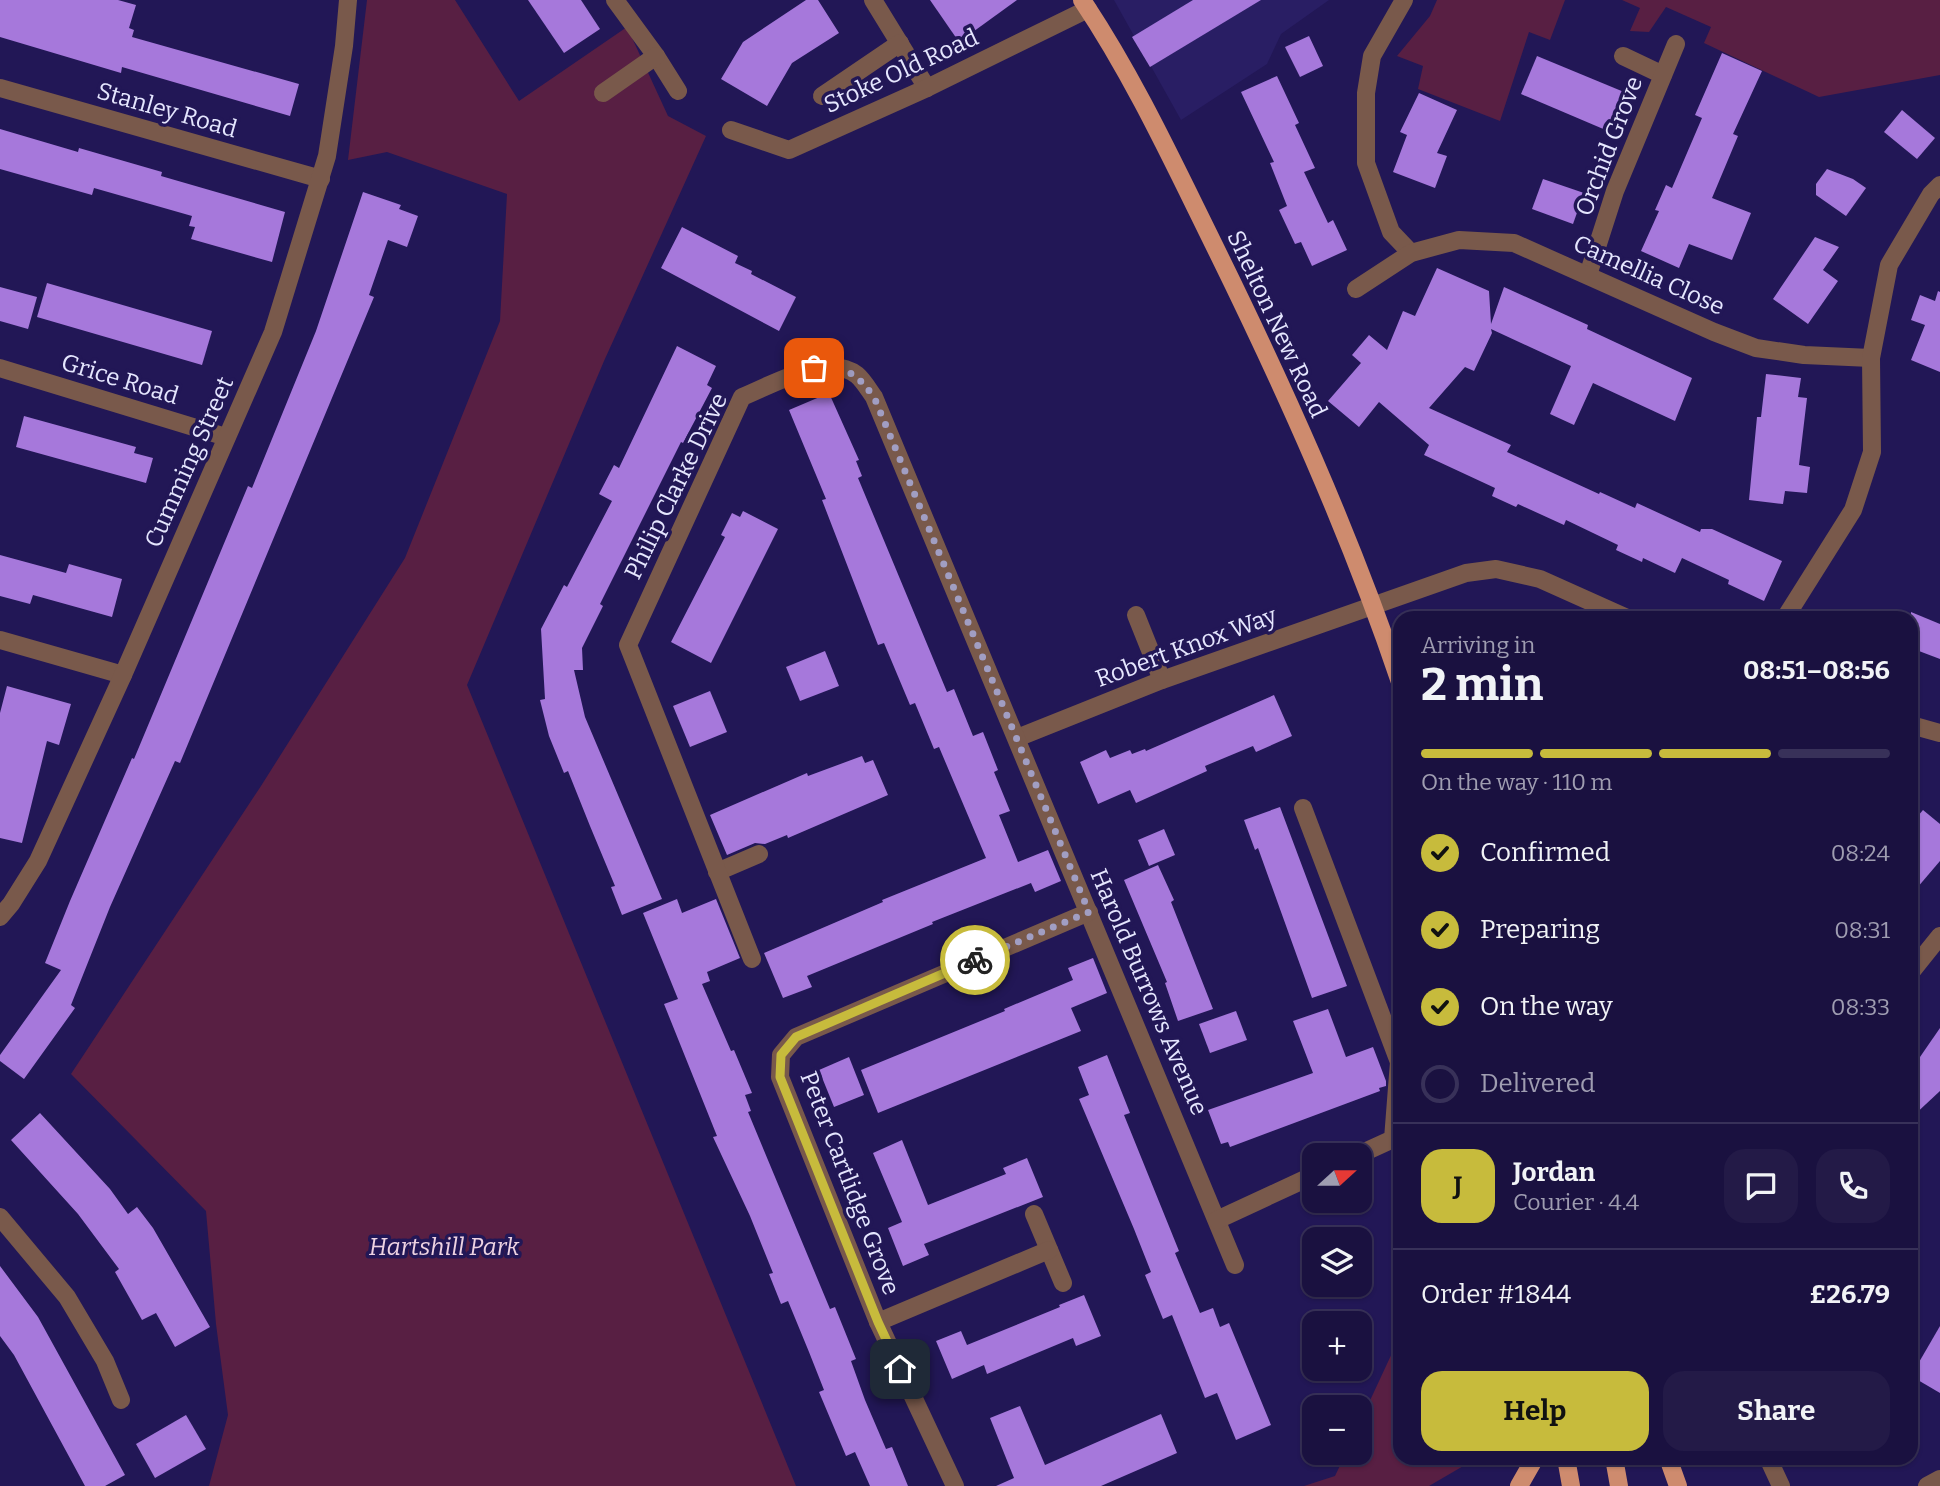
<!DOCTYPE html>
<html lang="en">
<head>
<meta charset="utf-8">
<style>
  body { margin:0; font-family:Bitter,serif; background:#231a47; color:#f1f3f6; height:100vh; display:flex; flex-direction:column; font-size:26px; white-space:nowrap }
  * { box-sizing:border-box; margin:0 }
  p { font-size:23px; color:#9f9db1 }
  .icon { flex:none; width:38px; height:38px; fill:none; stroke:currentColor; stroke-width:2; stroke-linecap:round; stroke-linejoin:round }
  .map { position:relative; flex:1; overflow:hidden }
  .drawer { position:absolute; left:1393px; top:611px; width:525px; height:854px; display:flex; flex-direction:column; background:#1a1140; border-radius:21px; box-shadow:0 2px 5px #0004,0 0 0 2px #383159 }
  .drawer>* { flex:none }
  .needle { width:46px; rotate:69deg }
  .controls { position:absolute; left:1302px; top:1143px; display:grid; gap:14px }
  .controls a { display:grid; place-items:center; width:70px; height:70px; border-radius:14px; background:#1a1140; box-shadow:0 2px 5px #0004,0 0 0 2px #383159; font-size:35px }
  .pin { position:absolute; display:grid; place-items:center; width:60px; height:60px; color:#fff; margin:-30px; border-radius:14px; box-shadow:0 4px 10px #0006 }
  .courier { position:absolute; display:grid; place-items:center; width:70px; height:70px; margin:-35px; border:5px solid #c7bb3c; border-radius:50%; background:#fff; color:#222; box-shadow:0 2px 9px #0007 }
  .headline em { font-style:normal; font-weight:700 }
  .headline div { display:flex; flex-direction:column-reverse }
  .headline { display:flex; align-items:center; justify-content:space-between; height:119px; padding:0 28px }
  h1 { font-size:46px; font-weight:700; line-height:52px }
  .bar { display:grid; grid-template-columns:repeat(4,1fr); gap:10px 7px; align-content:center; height:84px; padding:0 28px }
  .bar i { height:9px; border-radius:5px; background:#383159 }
  .bar .current { background:#c7bb3c }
  .bar p { grid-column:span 4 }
  .line { display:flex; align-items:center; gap:18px; padding:0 28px; border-top:2px solid #383159 }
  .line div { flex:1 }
  .round { display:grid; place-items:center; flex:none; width:74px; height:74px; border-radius:21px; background:#231a47 }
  ol { padding:0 28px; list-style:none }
  li { display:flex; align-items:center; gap:21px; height:77px }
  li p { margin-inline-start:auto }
  li .icon { padding:7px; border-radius:50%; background:#c7bb3c; color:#111; stroke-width:4 }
  li:last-child { color:#9f9db1 }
  li i { width:38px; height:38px; border:4px solid #383159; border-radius:50% }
  .primary-button { display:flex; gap:14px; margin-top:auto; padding:14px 28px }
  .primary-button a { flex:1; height:80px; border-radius:21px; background:#c7bb3c; color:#111; font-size:28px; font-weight:700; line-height:80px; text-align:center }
  .primary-button a+a { background:#231a47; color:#f1f3f6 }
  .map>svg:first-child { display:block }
  .built { fill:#291e64 }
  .green { fill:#581f43 }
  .building { fill:#a678db }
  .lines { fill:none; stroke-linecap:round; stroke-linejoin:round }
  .minor { stroke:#79594b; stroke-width:18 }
  .major { stroke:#ce8b6e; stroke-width:18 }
  .done { stroke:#a19ec3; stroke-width:7; stroke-dasharray:0 12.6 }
  .route { stroke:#c7bb3c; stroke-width:9 }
  .labels { text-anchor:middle; stroke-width:7; stroke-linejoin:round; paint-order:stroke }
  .street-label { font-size:24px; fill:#e5e6fe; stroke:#221756 }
  .park-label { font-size:24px; font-style:italic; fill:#eed3e2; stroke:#221756 }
</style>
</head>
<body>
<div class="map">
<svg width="1940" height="1486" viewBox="0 0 1940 1486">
  <rect width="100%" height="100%" fill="#221756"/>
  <polygon class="built" points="1114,0 1329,0 1281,34 1267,64 1181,120"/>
  <g class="green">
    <polygon points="367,0 455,0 519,101 627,27 668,116 706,136 604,361 467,685 796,1486 209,1486 228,1415 216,1324 206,1211 71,1074 261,786 405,558 500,321 507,194 387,152 348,160"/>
    <polygon points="1437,0 1565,0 1550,40 1529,32 1500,121 1418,89 1423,66 1397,56 1430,16"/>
    <polygon points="1622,0 1940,0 1940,75 1819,97 1704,43 1711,27 1666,7 1649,32 1630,31 1640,8"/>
    <polygon points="1400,1336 1400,1458 1477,1458 1429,1486 1304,1486 1335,1476 1346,1453 1360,1452 1360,1422"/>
  </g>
  <g class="building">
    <polygon points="0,0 118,0 136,5 129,28 134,30 132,37 299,84 290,116 122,67 121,73 0,37"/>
    <polygon points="528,0 581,0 600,29 564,53"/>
    <polygon points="806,0 818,0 839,33 792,63 767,106 721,79 743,42"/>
    <polygon points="930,0 1017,0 959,42"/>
    <polygon points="1193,0 1261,0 1150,67 1132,37"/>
    <polygon points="1309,36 1323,66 1300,77 1285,47"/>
    <polygon points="1722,53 1762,71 1733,134 1738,136 1712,198 1751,213 1732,260 1689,244 1679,268 1641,251 1659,211 1655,210 1666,185 1672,188 1702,118 1695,115"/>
    <polygon points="1537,56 1624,92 1608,131 1521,94"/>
    <polygon points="1277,76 1299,123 1295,125 1315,168 1304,172 1328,223 1333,220 1347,250 1312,266 1301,242 1295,244 1279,210 1287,206 1270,163 1274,162 1241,92"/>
    <polygon points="1419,93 1457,110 1437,153 1447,156 1435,188 1393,172 1407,135 1400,132"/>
    <polygon points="1902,110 1935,138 1917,159 1884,132"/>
    <polygon points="0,129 78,152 79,148 162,172 161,176 285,212 272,262 191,239 195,227 189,226 192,216 94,188 92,195 0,169"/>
    <polygon points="1827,169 1853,179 1866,188 1846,216 1816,195 1816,184"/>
    <polygon points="1543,179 1584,193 1573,224 1532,209"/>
    <polygon points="363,192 401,205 399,209 418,216 407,247 388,240 369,295 374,297 180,763 175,761 110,907 71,1005 75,1008 24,1079 0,1061 0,1055 61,970 45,963 70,901 132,758 134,759 248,486 252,488 316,331"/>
    <polygon points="682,227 738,256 735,263 752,271 751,274 796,297 779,331 661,268"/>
    <polygon points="1815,237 1839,247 1823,270 1838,281 1808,324 1773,299"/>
    <polygon points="1437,268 1489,291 1491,324 1504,287 1588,325 1587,329 1692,378 1675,421 1593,383 1574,425 1550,414 1571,366 1491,329 1492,333 1474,371 1465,367 1429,408 1511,445 1507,452 1599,494 1600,492 1635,508 1637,503 1700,532 1701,529 1712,529 1782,561 1764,601 1728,584 1729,580 1682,558 1675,573 1643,558 1642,562 1616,550 1618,545 1566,520 1564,525 1518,504 1516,507 1492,496 1495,488 1424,455 1429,445 1379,402 1359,427 1328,401 1361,363 1352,355 1369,335 1387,350 1403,311 1415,316"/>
    <polygon points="47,283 212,331 202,365 37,317"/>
    <polygon points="0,287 37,297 28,329 0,321"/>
    <polygon points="1938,291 1940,292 1940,372 1911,360 1925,325 1911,320 1920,295 1935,301"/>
    <polygon points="677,346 716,366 707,385 712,388 683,443 681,442 600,604 603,606 582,648 583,670 574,670 585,717 662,899 622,915 611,887 615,886 590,826 568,771 564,773 549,736 540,700 545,699 541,629 564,585 567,587 612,501 599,494 614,465 619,468"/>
    <polygon points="1766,374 1801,378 1798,397 1807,398 1799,465 1810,467 1807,493 1785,491 1783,504 1749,500 1757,417 1761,417"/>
    <polygon points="829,393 859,460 856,461 862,476 858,478 947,692 954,689 973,736 983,732 998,770 994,772 1010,811 999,815 1018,862 1048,850 1061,881 1035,892 1031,883 932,922 933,924 807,976 812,987 783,998 764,953 883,902 882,900 986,858 939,747 934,749 915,703 910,705 884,643 878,645 822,500 826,499 789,410"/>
    <polygon points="24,416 136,447 134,453 153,458 146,483 16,447"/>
    <polygon points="743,511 778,529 711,663 671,642 725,537 721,535 732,513 740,517"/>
    <polygon points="0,555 66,573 69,564 122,579 112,617 33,595 30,604 0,596"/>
    <polygon points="1911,612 1940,624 1940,659 1911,648"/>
    <polygon points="825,651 839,686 800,701 786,667"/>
    <polygon points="7,686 71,704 59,745 47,741 22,843 0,838 0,713"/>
    <polygon points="710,691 727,732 690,747 673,706"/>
    <polygon points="1274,695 1292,736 1256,752 1253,746 1205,766 1207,771 1136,803 1130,790 1098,804 1080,762 1106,750 1110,758 1130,750 1132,754 1145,749 1146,751"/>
    <polygon points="862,756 865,763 873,760 888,795 788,838 787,835 765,844 755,843 727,855 710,815 807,773 808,776"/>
    <polygon points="1280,807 1347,986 1312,998 1258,848 1255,850 1244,820"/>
    <polygon points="1923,810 1940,824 1940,861 1911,895 1911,824"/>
    <polygon points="1164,829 1175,855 1149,866 1138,840"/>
    <polygon points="1158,865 1174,900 1171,902 1213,1009 1178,1021 1165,983 1167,982 1124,880"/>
    <polygon points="677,899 682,913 716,899 740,958 707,972 710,981 702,984 731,1051 734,1050 752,1093 745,1095 751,1111 748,1112 830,1309 835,1307 856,1359 851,1361 865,1400 886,1449 892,1447 908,1486 870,1486 855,1452 846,1456 819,1392 824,1390 809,1352 788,1301 781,1304 769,1274 773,1273 750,1216 713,1137 717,1136 664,1004 678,999 643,913"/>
    <polygon points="1093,958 1107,993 1071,1008 1081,1031 878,1113 861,1070 1005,1011 1004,1009 1073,980 1068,968"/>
    <polygon points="1328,1009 1346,1057 1373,1047 1386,1081 1386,1086 1379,1088 1380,1091 1230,1147 1228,1142 1221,1144 1208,1110 1313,1073 1293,1021"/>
    <polygon points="1236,1011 1247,1040 1210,1053 1199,1024"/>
    <polygon points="1940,1028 1940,1091 1911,1118 1911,1070"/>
    <polygon points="1107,1055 1130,1113 1124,1115 1179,1251 1175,1253 1200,1313 1213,1308 1220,1327 1229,1323 1271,1425 1236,1440 1217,1393 1205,1398 1172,1315 1163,1319 1145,1275 1151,1272 1134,1229 1079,1099 1089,1095 1078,1067"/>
    <polygon points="849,1057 864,1095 834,1107 819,1070"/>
    <polygon points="40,1113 110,1189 128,1214 137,1207 153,1228 210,1327 175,1347 156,1313 142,1320 115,1272 119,1269 78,1214 11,1140"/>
    <polygon points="902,1140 928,1205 1006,1174 1003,1168 1027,1158 1043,1197 924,1244 929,1255 903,1266 888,1228 902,1222 873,1153"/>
    <polygon points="0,1266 38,1317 125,1475 105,1486 85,1486 14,1355 0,1336"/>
    <polygon points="1084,1295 1101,1336 1076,1346 1073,1338 987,1374 984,1365 952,1379 936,1341 961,1331 967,1345 1060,1307 1059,1305"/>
    <polygon points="1940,1326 1940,1393 1911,1376"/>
    <polygon points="1020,1406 1045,1465 1161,1414 1177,1453 1101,1486 996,1486 1014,1478 990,1418"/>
    <polygon points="186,1415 206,1449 155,1478 136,1444"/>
  </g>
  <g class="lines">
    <g class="minor">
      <polyline points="615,0 656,56 678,91"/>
      <polyline points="873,0 927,88"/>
      <polyline points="1404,0 1372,56 1366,93 1366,163 1391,232 1411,253"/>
      <polyline points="1623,56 1663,75"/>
      <polyline points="0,88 321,179"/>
      <polyline points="603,93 656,56"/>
      <polyline points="822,96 900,43"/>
      <polyline points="731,130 789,150 927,88 1088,9"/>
      <polyline points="1588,275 1615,191 1676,44"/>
      <polyline points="1356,289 1411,253 1459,240 1514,243 1714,332 1756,348 1804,355 1871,358"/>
      <polyline points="0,368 226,437"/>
      <polyline points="1136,615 1162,680"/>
      <polyline points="1785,618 1853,510 1872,452 1871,358 1889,265 1931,194 1940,185"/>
      <polyline points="0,640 123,675"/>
      <polyline points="1911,725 1940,733"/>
      <polyline points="1017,738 1162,680 1466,573 1496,569 1540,579 1627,618"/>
      <polyline points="1303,808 1399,1062 1393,1139 1358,1155"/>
      <polyline points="717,872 759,854"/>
      <polyline points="0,917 11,904 38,861 123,675 273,332 327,156 344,46 348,0"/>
      <path d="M 752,959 L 628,645 L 742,397 C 772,385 827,352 857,375 C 863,380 869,390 874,397 L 1235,1265"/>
      <polyline points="1911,972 1940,936"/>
      <polyline points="1034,1214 1063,1283"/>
      <polyline points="0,1217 67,1297 105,1361 121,1400"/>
      <polyline points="1217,1220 1314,1175"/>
      <polyline points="878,1322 1049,1250"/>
      <polyline points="1768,1458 1781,1486"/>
      <polyline points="955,1486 878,1322 780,1077 781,1055 796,1037 1089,912"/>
      <polyline points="1927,1486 1940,1479"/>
    </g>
    <g class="major">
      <path d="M 1082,0 C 1133,76 1172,160 1213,243 C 1283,385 1349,531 1400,682"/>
      <polyline points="1566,1458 1571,1486"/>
      <polyline points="1614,1458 1619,1486"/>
      <polyline points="1668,1458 1678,1486"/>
      <polyline points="1519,1486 1535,1458"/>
    </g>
  </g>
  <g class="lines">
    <path class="done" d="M 814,368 C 847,367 854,371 874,397 L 1089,912 L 975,960"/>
    <polyline class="route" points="900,1369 878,1322 780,1077 781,1055 796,1037 975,960"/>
  </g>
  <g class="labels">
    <g class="street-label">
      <text transform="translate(901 71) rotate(-25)" y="8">Stoke Old Road</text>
      <text transform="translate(167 110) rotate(16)" y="8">Stanley Road</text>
      <text transform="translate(1609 146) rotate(-69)" y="8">Orchid Grove</text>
      <text transform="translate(1649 275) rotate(24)" y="8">Camellia Close</text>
      <text transform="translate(1277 324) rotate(65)" y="8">Shelton New Road</text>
      <text transform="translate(120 379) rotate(17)" y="8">Grice Road</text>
      <text transform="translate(189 462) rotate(-66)" y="8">Cumming Street</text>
      <text transform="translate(676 486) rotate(-64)" y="8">Philip Clarke Drive</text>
      <text transform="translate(1186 647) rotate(-20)" y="8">Robert Knox Way</text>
      <text transform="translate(1149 992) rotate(67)" y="8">Harold Burrows Avenue</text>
      <text transform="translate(850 1183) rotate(69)" y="8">Peter Cartlidge Grove</text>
    </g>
    <g class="park-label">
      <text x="444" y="1255">Hartshill Park</text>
    </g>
  </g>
</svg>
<div class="controls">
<a><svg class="needle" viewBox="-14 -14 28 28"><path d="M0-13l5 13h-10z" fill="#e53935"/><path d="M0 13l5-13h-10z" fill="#9f9db1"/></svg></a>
<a><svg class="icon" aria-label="layers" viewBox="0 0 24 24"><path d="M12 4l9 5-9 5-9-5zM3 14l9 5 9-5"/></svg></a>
<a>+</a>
<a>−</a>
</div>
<div class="pin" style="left:814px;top:368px;background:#ea580c"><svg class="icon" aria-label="bag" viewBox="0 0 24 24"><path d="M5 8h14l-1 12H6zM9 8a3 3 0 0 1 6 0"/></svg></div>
<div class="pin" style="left:900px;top:1369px;background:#1f2937"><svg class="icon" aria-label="home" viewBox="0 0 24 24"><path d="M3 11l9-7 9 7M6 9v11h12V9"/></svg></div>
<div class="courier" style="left:975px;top:960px"><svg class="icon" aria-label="bike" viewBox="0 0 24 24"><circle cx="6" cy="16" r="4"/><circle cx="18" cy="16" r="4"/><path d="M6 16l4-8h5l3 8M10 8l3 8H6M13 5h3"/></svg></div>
<section class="drawer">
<div class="headline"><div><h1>2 min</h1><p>Arriving in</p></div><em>08:51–08:56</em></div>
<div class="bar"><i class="current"></i><i class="current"></i><i class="current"></i><i></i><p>On the way · 110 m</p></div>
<ol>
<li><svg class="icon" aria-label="check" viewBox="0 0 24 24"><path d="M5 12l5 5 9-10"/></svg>Confirmed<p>08:24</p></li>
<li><svg class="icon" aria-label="check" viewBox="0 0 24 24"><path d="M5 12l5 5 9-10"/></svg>Preparing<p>08:31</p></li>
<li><svg class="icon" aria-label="check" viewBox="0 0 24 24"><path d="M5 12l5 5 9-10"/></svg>On the way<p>08:33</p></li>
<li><i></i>Delivered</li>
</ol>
<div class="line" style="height:126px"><b class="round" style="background:#c7bb3c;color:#111">J</b><div><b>Jordan</b><p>Courier · 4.4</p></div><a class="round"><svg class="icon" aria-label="chat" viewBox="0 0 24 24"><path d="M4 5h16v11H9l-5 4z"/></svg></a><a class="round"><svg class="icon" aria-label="phone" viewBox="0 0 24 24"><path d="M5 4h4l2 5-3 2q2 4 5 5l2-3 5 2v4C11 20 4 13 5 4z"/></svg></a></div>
<div class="line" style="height:91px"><div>Order #1844</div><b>£26.79</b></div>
<div class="primary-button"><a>Help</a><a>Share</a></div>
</section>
</div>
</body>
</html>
